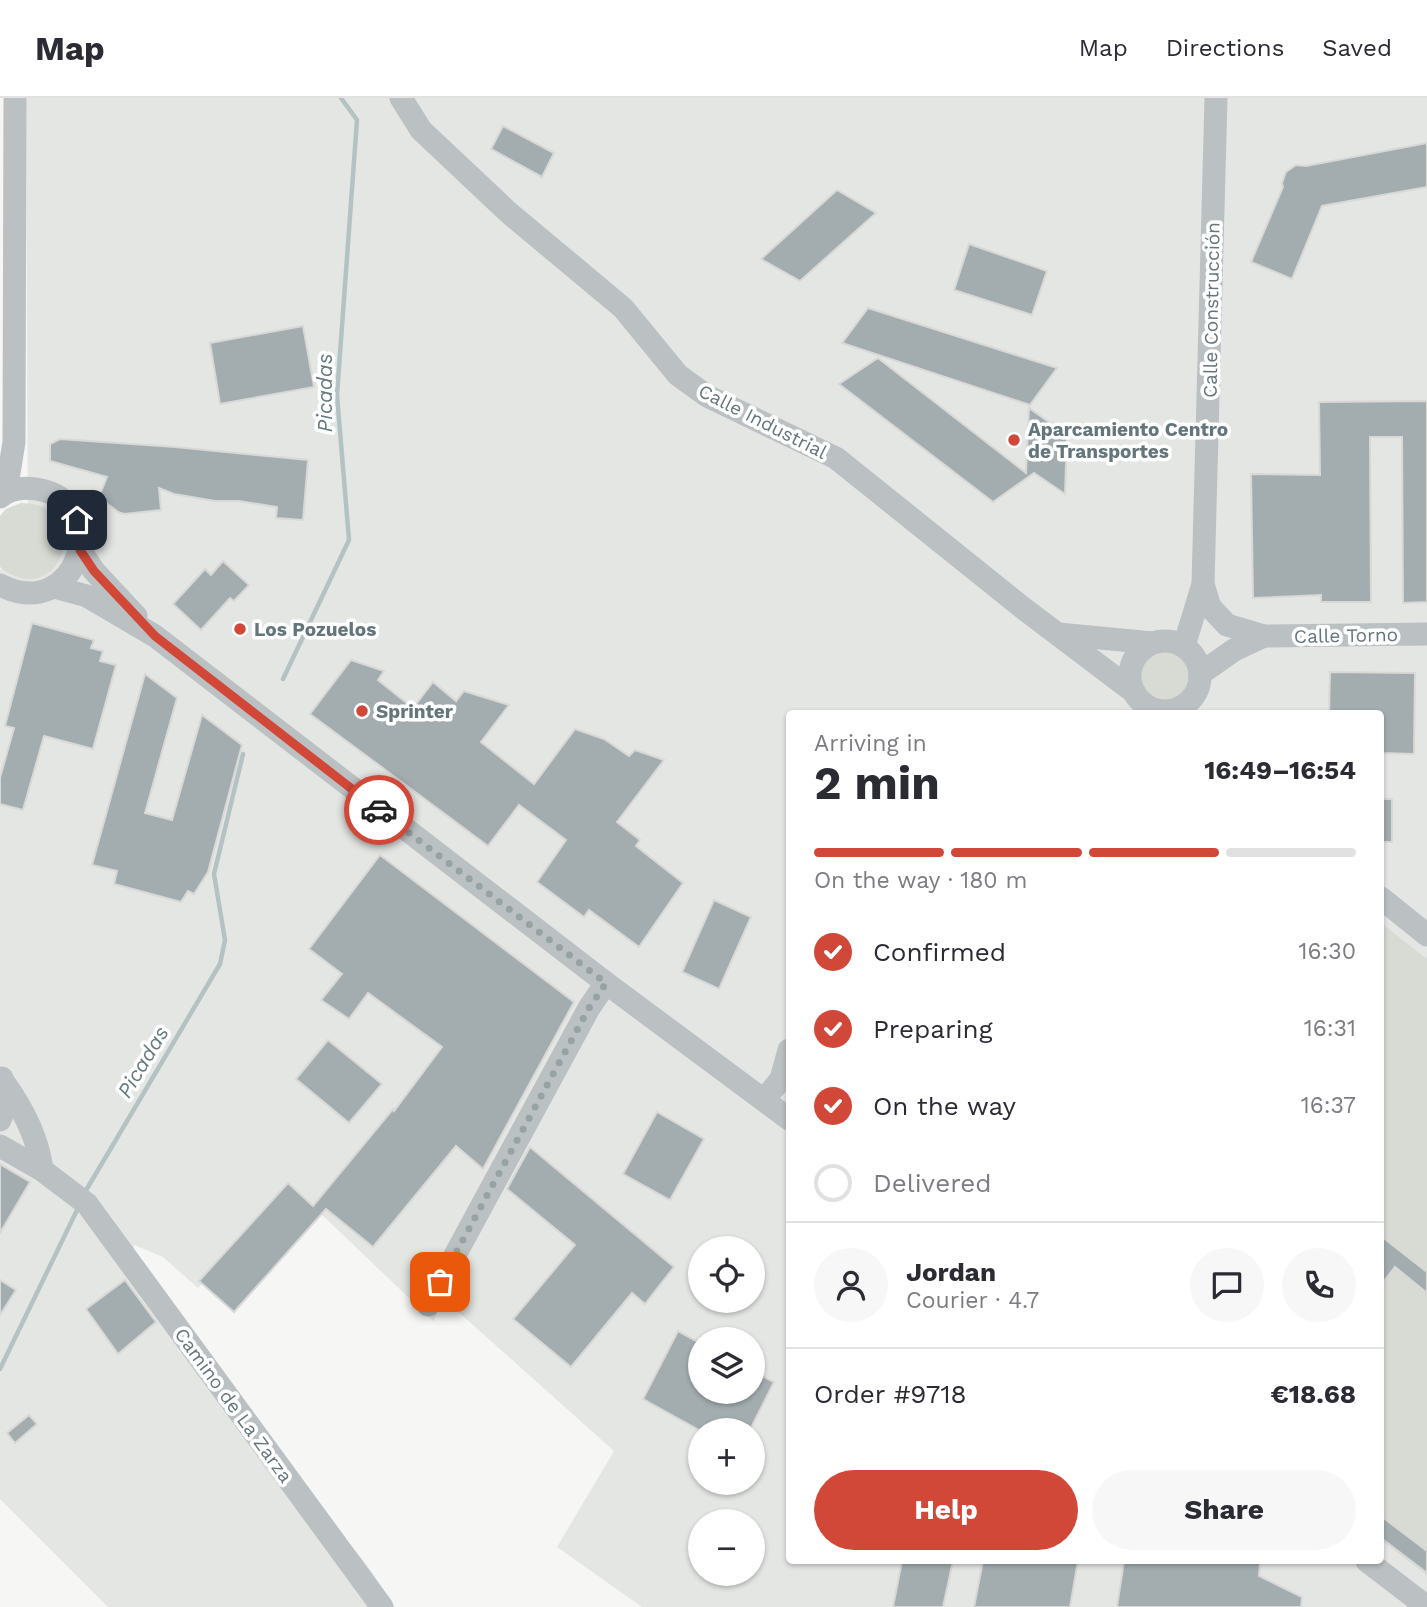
<!DOCTYPE html>
<html lang="en">
<head>
<meta charset="utf-8">
<style>
  body { margin:0; font-family:"Work Sans",sans-serif; background:#f7f7f7; color:#2b2b33; height:100vh; display:flex; flex-direction:column; font-size:26px; white-space:nowrap }
  * { box-sizing:border-box; margin:0 }
  p { font-size:23px; color:#7c7c81 }
  .icon { flex:none; width:38px; height:38px; fill:none; stroke:currentColor; stroke-width:2; stroke-linecap:round; stroke-linejoin:round }
  .map { position:relative; flex:1; overflow:hidden }
  .panel { position:absolute; left:786px; top:612px; width:598px; height:854px; display:flex; flex-direction:column; background:#fff; border-radius:7px; box-shadow:0 2px 5px #0004 }
  .panel>* { flex:none }
  .controls { position:absolute; left:688px; top:1138px; display:grid; gap:14px }
  .controls a { display:grid; place-items:center; width:77px; height:77px; border-radius:50%; background:#fff; box-shadow:0 2px 5px #0004; font-size:35px }
  .pin { position:absolute; display:grid; place-items:center; width:60px; height:60px; color:#fff; margin:-30px; border-radius:14px; box-shadow:0 4px 10px #0006 }
  .courier { position:absolute; display:grid; place-items:center; width:70px; height:70px; margin:-35px; border:5px solid #d14839; border-radius:50%; background:#fff; color:#222; box-shadow:0 2px 9px #0007 }
  .head em { font-style:normal; font-weight:700 }
  .head div { display:flex; flex-direction:column-reverse }
  .head { display:flex; align-items:center; justify-content:space-between; height:119px; padding:0 28px }
  h1 { font-size:46px; font-weight:700; line-height:52px }
  .bar { display:grid; grid-template-columns:repeat(4,1fr); gap:10px 7px; align-content:center; height:84px; padding:0 28px }
  .bar i { height:9px; border-radius:5px; background:#e1e1e2 }
  .bar .selected { background:#d14839 }
  .bar p { grid-column:span 4 }
  .line { display:flex; align-items:center; gap:18px; padding:0 28px; border-top:2px solid #e1e1e2 }
  .line div { flex:1 }
  .round { display:grid; place-items:center; flex:none; width:74px; height:74px; border-radius:37px; background:#f7f7f7 }
  ol { padding:0 28px; list-style:none }
  li { display:flex; align-items:center; gap:21px; height:77px }
  li p { margin-inline-start:auto }
  li .icon { padding:7px; border-radius:50%; background:#d14839; color:#fff; stroke-width:4 }
  li:last-child { color:#7c7c81 }
  li i { width:38px; height:38px; border:4px solid #e1e1e2; border-radius:50% }
  .primary-button { display:flex; gap:14px; margin-top:auto; padding:14px 28px }
  .primary-button a { flex:1; height:80px; border-radius:42px; background:#d14839; color:#fff; font-size:28px; font-weight:700; line-height:80px; text-align:center }
  .primary-button a+a { background:#f7f7f7; color:#2b2b33 }
  header { display:flex; align-items:center; gap:42px; box-sizing:border-box; height:98px; padding:0 35px; background:#fff; border-bottom:2px solid #e1e1e2 }
  header strong { font-size:33px }
  nav { display:flex; gap:38px; margin-inline-start:auto; font-size:24px }
  .map>svg:first-child { display:block }
  .built { fill:#e4e6e4; fill-rule:evenodd }
  .green { fill:#d7dbd3 }
  .lines { fill:none; stroke-linecap:round; stroke-linejoin:round }
  .stream { stroke:#b4c2c4; stroke-width:4.5 }
  .building { fill:#a3adb0; stroke:#d8d8d6; stroke-width:2 }
  .minor { stroke:#bbc1c3; stroke-width:23 }
  .done { stroke:#97a2a5; stroke-width:7; stroke-dasharray:0 12.6 }
  .route { stroke:#d14839; stroke-width:9 }
  .poi-dot { fill:#d14839; stroke:#fff; stroke-width:2.5 }
  .labels { text-anchor:middle; stroke-width:7; stroke-linejoin:round; paint-order:stroke }
  .street-label { font-size:19px; fill:#64757b; stroke:#fff }
  .poi-label { font-size:19px; font-weight:bold; fill:#64757b; stroke:#fff; text-anchor:start }
  .water-label { font-size:21px; font-style:italic; fill:#647a7e; stroke:#fff }
</style>
</head>
<body>
<header>
<strong>Map</strong>
<nav><a>Map</a><a>Directions</a><a>Saved</a></nav>
</header>
<div class="map">
<svg width="1427" height="1509" viewBox="0 0 1427 1509">
  <rect width="100%" height="100%" fill="#f6f6f4"/>
  <path class="built" d="M 26,0 L 1427,0 L 1427,1509 L 642,1509 L 557,1449 L 614,1353 L 445,1202 L 433,1223 L 293,1089 L 198,1190 L 163,1159 L 134,1147 L 134,1151 L 296,1379 L 367,1467 L 395,1509 L 108,1509 L 0,1401 L 0,472 L 28,443 ZM 789,616 L 1381,616 L 1381,1463 L 789,1463 ZM 700,1150 L 752,1150 L 752,1202 L 700,1202 ZM 700,1241 L 752,1241 L 752,1293 L 700,1293 ZM 700,1332 L 752,1332 L 752,1384 L 700,1384 ZM 700,1423 L 752,1423 L 752,1475 L 700,1475 Z"/>
  <g class="green">
    <path d="M 21,405 C 100,406 59,517 0,469 L 0,418 L 6,411 Z"/>
    <circle cx="1166" cy="578" r="25"/>
    <polygon points="1381,825 1427,861 1427,1477 1381,1442"/>
  </g>
  <g class="lines">
    <g class="stream">
      <polyline points="283,581 349,442 337,297 357,22 341,0"/>
      <polyline points="85,1094 220,866 225,842 214,776 243,656"/>
      <polyline points="0,1271 79,1108"/>
    </g>
  </g>
  <g class="building">
    <polygon points="503,28 554,55 542,79 491,51"/>
    <polygon points="1427,45 1427,89 1322,108 1292,181 1251,164 1283,89 1282,85 1286,74 1296,67 1306,68"/>
    <polygon points="837,92 876,115 800,183 761,161"/>
    <polygon points="969,146 1047,173 1032,217 954,192"/>
    <polygon points="868,210 1057,270 1030,307 842,245"/>
    <polygon points="303,228 314,289 220,306 210,245"/>
    <polygon points="878,260 1026,375 1029,310 1067,337 1065,396 1034,375 993,404 839,286"/>
    <polygon points="1427,303 1427,504 1403,505 1402,339 1370,339 1371,504 1321,504 1321,497 1253,500 1251,376 1320,377 1319,304"/>
    <polygon points="60,341 175,349 308,362 303,422 276,420 277,409 239,403 215,403 174,396 159,390 161,412 124,416 118,414 99,399 107,379 50,363 50,346"/>
    <polygon points="223,463 249,487 234,503 230,500 201,532 173,506 205,471 211,477"/>
    <polygon points="32,525 94,542 91,550 103,553 100,563 116,567 93,651 44,638 23,712 0,706 0,680 14,630 5,628"/>
    <polygon points="351,562 384,573 378,582 413,610 433,584 456,603 464,593 509,607 481,644 534,686 575,631 604,641 629,658 635,652 664,662 617,724 640,742 636,748 683,785 639,849 589,812 584,819 537,784 566,742 519,707 488,748 310,616"/>
    <polygon points="1330,574 1415,575 1414,656 1381,655 1381,616 1329,616"/>
    <polygon points="145,576 177,600 145,715 172,722 202,617 242,647 208,774 194,796 188,793 181,804 114,786 117,773 92,767"/>
    <rect x="1381" y="701" width="11" height="43"/>
    <polygon points="380,757 574,904 483,1071 456,1048 373,1149 326,1111 234,1214 199,1183 288,1085 313,1108 393,1011 394,1013 442,949 368,895 349,921 321,902 342,876 309,851"/>
    <polygon points="714,802 751,819 719,891 682,874"/>
    <polygon points="328,942 382,986 349,1025 296,981"/>
    <polygon points="657,1014 704,1041 670,1102 623,1076"/>
    <polygon points="530,1049 674,1169 645,1206 632,1195 571,1269 513,1221 575,1147 507,1091"/>
    <polygon points="0,1066 30,1084 0,1135"/>
    <polygon points="1381,1138 1427,1174 1427,1195 1395,1169 1381,1187"/>
    <polygon points="0,1182 16,1192 0,1217"/>
    <polygon points="125,1182 156,1224 118,1256 86,1211"/>
    <polygon points="678,1233 700,1245 700,1293 752,1293 752,1273 774,1284 750,1332 699,1332 643,1301"/>
    <polygon points="29,1317 37,1326 15,1345 7,1335"/>
    <polygon points="1381,1418 1427,1453 1427,1475 1381,1440"/>
    <polygon points="902,1463 953,1463 943,1509 893,1509"/>
    <polygon points="983,1463 1078,1463 1070,1509 974,1509"/>
    <polygon points="1124,1463 1260,1463 1259,1478 1302,1499 1301,1509 1117,1509"/>
  </g>
  <g class="lines">
    <g class="minor">
      <polyline points="401,0 421,32 508,114 623,210 678,277 707,298 836,360 1023,510 1134,594"/>
      <polyline points="6,394 14,344 15,0"/>
      <path d="M 0,399 C 10,391 23,389 36,391 C 116,403 78,527 0,487"/>
      <polyline points="80,452 94,473 136,518"/>
      <polyline points="1203,486 1210,509 1227,527 1264,538 1427,536"/>
      <polyline points="54,489 87,498 155,538 606,885 789,1021"/>
      <polyline points="1058,536 1153,545"/>
      <circle cx="1165" cy="578" r="35"/>
      <polyline points="1184,548 1203,486 1216,0"/>
      <polyline points="1200,576 1234,552 1264,538"/>
      <polyline points="1381,800 1427,837"/>
      <path d="M 3,983 C 22,1009 38,1039 42,1072"/>
      <polyline points="764,1002 781,981 789,952"/>
      <polyline points="0,1022 3,1014 2,980"/>
      <polyline points="0,1048 42,1072 87,1106 382,1509"/>
      <polyline points="428,1207 589,910 606,885"/>
      <polyline points="1367,1463 1427,1509"/>
    </g>
  </g>
  <g class="lines">
    <polyline class="done" points="379,712 606,885 589,910 440,1184"/>
    <polyline class="route" points="77,422 81,437 80,452 94,473 155,538 379,712"/>
  </g>
  <g class="poi-dot">
    <circle cx="1014" cy="342" r="7"/>
    <circle cx="240" cy="531" r="7"/>
    <circle cx="362" cy="613" r="7"/>
  </g>
  <g class="labels">
    <g class="street-label">
      <text transform="translate(1211 212) rotate(-89)" y="7">Calle Construcción</text>
      <text transform="translate(763 323) rotate(27)" y="7">Calle Industrial</text>
      <text transform="translate(1346 537) rotate(-1)" y="7">Calle Torno</text>
      <text transform="translate(234 1307) rotate(54)" y="7">Camino de La Zarza</text>
    </g>
    <g class="poi-label">
      <text x="1028" y="338">Aparcamiento Centro<tspan x="1028" dy="22">de Transportes</tspan></text>
      <text x="254" y="538">Los Pozuelos</text>
      <text x="376" y="620">Sprinter</text>
    </g>
    <g class="water-label">
      <text transform="translate(325 295) rotate(-90)" y="7">Picadas</text>
      <text transform="translate(143 964) rotate(-59)" y="7">Picadas</text>
    </g>
  </g>
</svg>
<div class="controls">
<a><svg class="icon" aria-label="locate" viewBox="0 0 24 24"><circle cx="12" cy="12" r="6"/><path d="M12 2v4M12 18v4M2 12h4M18 12h4"/></svg></a>
<a><svg class="icon" aria-label="layers" viewBox="0 0 24 24"><path d="M12 4l9 5-9 5-9-5zM3 14l9 5 9-5"/></svg></a>
<a>+</a>
<a>−</a>
</div>
<div class="pin" style="left:440px;top:1184px;background:#ea580c"><svg class="icon" aria-label="bag" viewBox="0 0 24 24"><path d="M5 8h14l-1 12H6zM9 8a3 3 0 0 1 6 0"/></svg></div>
<div class="pin" style="left:77px;top:422px;background:#1f2937"><svg class="icon" aria-label="home" viewBox="0 0 24 24"><path d="M3 11l9-7 9 7M6 9v11h12V9"/></svg></div>
<div class="courier" style="left:379px;top:712px"><svg class="icon" aria-label="car" viewBox="0 0 24 24"><path d="M5 17H2v-5l4-1 3-4h7l3 4 3 1v5h-3M9 17h6M6 11h13"/><circle cx="7" cy="17" r="2"/><circle cx="17" cy="17" r="2"/></svg></div>
<section class="panel">
<div class="head"><div><h1>2 min</h1><p>Arriving in</p></div><em>16:49–16:54</em></div>
<div class="bar"><i class="selected"></i><i class="selected"></i><i class="selected"></i><i></i><p>On the way · 180 m</p></div>
<ol>
<li><svg class="icon" aria-label="check" viewBox="0 0 24 24"><path d="M5 12l5 5 9-10"/></svg>Confirmed<p>16:30</p></li>
<li><svg class="icon" aria-label="check" viewBox="0 0 24 24"><path d="M5 12l5 5 9-10"/></svg>Preparing<p>16:31</p></li>
<li><svg class="icon" aria-label="check" viewBox="0 0 24 24"><path d="M5 12l5 5 9-10"/></svg>On the way<p>16:37</p></li>
<li><i></i>Delivered</li>
</ol>
<div class="line" style="height:126px"><a class="round"><svg class="icon" aria-label="person" viewBox="0 0 24 24"><circle cx="12" cy="8" r="4"/><path d="M4 21q1-7 8-7t8 7"/></svg></a><div><b>Jordan</b><p>Courier · 4.7</p></div><a class="round"><svg class="icon" aria-label="chat" viewBox="0 0 24 24"><path d="M4 5h16v11H9l-5 4z"/></svg></a><a class="round"><svg class="icon" aria-label="phone" viewBox="0 0 24 24"><path d="M5 4h4l2 5-3 2q2 4 5 5l2-3 5 2v4C11 20 4 13 5 4z"/></svg></a></div>
<div class="line" style="height:91px"><div>Order #9718</div><b>€18.68</b></div>
<div class="primary-button"><a>Help</a><a>Share</a></div>
</section>
</div>
</body>
</html>
